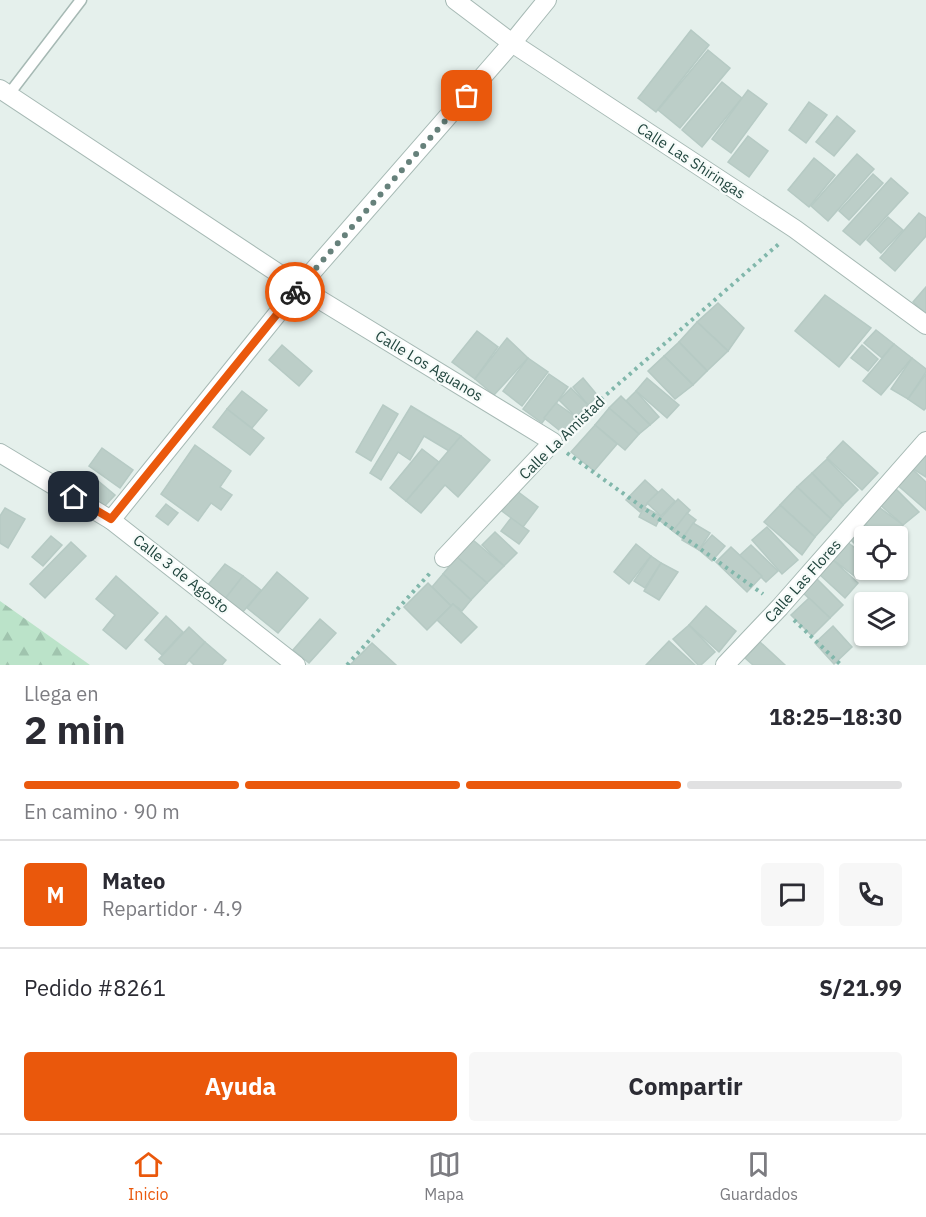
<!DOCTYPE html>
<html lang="es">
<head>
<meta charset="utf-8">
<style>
  body { margin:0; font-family:"IBM Plex Sans",sans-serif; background:#f7f7f7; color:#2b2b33; height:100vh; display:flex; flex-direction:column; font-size:22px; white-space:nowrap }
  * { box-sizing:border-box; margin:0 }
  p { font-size:20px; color:#7c7c81 }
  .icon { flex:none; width:33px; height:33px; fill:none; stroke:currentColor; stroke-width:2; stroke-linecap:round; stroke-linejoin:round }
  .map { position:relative; height:665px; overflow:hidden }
  .panel { display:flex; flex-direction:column; background:#fff; flex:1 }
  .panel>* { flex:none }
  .fabs { position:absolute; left:854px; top:526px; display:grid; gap:12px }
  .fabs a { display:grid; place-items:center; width:54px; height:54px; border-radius:6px; background:#fff; box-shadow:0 2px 4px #0004; font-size:30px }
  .pin { position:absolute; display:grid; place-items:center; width:51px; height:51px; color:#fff; margin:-26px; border-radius:12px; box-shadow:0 3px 9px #0006 }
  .courier { position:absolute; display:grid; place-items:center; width:60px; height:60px; margin:-30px; border:4px solid #ea580c; border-radius:50%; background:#fff; color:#222; box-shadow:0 2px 8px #0007 }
  .head em { font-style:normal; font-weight:700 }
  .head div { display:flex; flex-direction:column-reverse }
  .head { display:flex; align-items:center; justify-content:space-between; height:102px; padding:0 24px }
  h1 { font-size:39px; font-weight:700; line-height:45px }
  .bar { display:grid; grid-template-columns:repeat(4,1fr); gap:9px 6px; align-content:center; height:72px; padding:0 24px }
  .bar i { height:8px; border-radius:4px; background:#e1e1e2 }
  .bar .selected { background:#ea580c }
  .bar p { grid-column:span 4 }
  .line { display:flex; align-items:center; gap:15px; padding:0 24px; border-top:2px solid #e1e1e2 }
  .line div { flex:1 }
  .round { display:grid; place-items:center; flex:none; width:63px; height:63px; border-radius:6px; background:#f7f7f7 }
  .button { display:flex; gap:12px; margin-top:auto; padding:12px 24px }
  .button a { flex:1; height:69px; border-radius:6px; background:#ea580c; color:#fff; font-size:24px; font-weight:700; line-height:69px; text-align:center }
  .button a+a { background:#f7f7f7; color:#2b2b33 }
  .dock { display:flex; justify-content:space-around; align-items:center; height:84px; border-top:2px solid #e1e1e2; background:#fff; font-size:16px; color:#7c7c81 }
  .dock a { display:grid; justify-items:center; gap:3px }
  .dock .selected { color:#ea580c }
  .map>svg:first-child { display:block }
  .forest { fill:url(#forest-firs) }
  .building { fill:#bccec8; stroke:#b6cac4; stroke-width:1.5 }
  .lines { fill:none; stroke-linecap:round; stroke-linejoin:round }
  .service-casing { stroke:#a6b9b4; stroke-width:13 }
  .minor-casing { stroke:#a6b9b4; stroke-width:20 }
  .path { stroke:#81b7ab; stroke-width:4; stroke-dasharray:3 4.5; stroke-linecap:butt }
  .service { stroke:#fff; stroke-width:10 }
  .minor { stroke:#fff; stroke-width:18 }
  .done { stroke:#66817b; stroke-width:6; stroke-dasharray:0 10.8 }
  .route { stroke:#ea580c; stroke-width:8 }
  .labels { text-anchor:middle; stroke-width:4.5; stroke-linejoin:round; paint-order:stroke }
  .street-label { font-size:15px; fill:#21453e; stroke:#f6fbf9 }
</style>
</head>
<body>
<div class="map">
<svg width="926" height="665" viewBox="0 0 926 665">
  <defs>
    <pattern id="forest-firs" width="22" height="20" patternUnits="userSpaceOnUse" patternTransform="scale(1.5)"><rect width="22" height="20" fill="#bbe3c9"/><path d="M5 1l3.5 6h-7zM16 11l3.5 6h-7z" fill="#a0c4ae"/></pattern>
  </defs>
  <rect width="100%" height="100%" fill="#e5f0ec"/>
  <polygon class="forest" points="0,601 90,665 0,665"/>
  <g class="building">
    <polygon points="691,30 709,45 656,112 638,98"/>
    <polygon points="708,50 730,68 680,128 658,110"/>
    <polygon points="722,82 742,98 702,147 682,130"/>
    <polygon points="748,90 767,104 731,153 712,139"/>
    <polygon points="809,102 827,115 806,143 789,130"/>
    <polygon points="837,116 855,131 834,156 816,142"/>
    <polygon points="748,136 768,151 749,177 728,162"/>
    <polygon points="857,154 874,169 828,221 811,206"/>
    <polygon points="814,158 835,175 809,207 788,190"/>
    <polygon points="873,174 883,183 849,220 839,211"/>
    <polygon points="891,178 908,193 860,245 843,231"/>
    <polygon points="919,213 926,218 926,236 895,271 880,258"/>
    <polygon points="888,217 903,230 881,253 867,240"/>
    <polygon points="926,287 926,314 913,302"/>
    <polygon points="825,295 871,328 839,367 795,331"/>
    <polygon points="718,303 744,328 728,351 697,322"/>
    <polygon points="697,322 728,351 707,371 679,342"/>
    <polygon points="876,330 894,344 882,358 864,343"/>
    <polygon points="477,331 498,347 475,379 452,362"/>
    <polygon points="507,338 528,358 494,395 475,379"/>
    <polygon points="679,342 707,371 693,385 664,356"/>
    <polygon points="894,344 912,358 881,395 863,381"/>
    <polygon points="282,345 312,371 299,386 269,360"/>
    <polygon points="862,345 878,359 868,371 851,358"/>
    <polygon points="664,356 693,385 675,399 648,371"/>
    <polygon points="528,358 548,372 522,406 503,391"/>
    <polygon points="912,358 926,369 926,372 908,399 891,389"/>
    <polygon points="549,374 568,387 542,423 523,409"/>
    <polygon points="926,374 926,408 924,410 908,399"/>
    <polygon points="583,378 598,396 588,405 573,387"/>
    <polygon points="647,378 679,405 667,418 636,391"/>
    <polygon points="571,388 588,405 576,417 559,400"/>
    <polygon points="242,391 267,410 252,428 227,409"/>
    <polygon points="636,391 659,417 650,425 626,401"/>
    <polygon points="621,396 650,425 639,434 609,408"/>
    <polygon points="556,403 576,417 564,434 544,418"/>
    <polygon points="383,405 398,414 371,461 356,452"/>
    <polygon points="411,406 461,436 449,451 424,436 410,460 398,452 381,480 370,473"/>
    <polygon points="609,408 639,434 625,450 595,425"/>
    <polygon points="227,409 264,438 250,455 213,427"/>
    <polygon points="595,425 617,444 594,471 571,452"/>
    <polygon points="461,436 490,460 458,497 445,485 421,513 406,501"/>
    <polygon points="843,441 878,473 862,490 827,458"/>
    <polygon points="195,445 231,471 220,487 232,495 221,510 211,503 198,521 161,494"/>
    <polygon points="102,448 133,470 120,488 89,466"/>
    <polygon points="422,449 439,462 406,501 390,488"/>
    <polygon points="918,451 926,456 926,477 910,467"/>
    <polygon points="827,459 858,490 843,505 812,473"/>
    <polygon points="910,467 926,482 926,510 895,483"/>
    <polygon points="812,473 843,505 831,519 797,487"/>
    <polygon points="91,475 115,495 101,510 77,490"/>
    <polygon points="645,480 658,492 640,512 626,500"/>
    <polygon points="797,487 831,519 815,537 780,505"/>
    <polygon points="894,487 919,512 903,525 878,503"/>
    <polygon points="662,489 675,501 661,516 647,503"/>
    <polygon points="517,491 538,507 523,527 502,511"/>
    <polygon points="678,499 690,510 673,531 659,520"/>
    <polygon points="166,504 178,513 168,525 156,516"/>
    <polygon points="780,505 815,537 802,555 764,522"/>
    <polygon points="876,505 903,525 895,537 884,537 864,523"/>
    <polygon points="644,507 661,516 656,526 639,517"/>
    <polygon points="5,508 25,519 8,548 0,543 0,516"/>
    <polygon points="687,513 696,520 682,538 673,531"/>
    <polygon points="511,518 529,531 519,544 501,531"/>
    <polygon points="693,523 710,533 699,550 682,540"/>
    <polygon points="864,523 878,537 864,537 864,553 848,537"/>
    <polygon points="767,527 798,560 782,574 752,540"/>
    <polygon points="495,532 517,553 504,566 482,545"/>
    <polygon points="712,535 725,546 712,561 699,550"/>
    <polygon points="51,536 62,545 43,566 32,557"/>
    <polygon points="473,540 504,566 487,583 457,557"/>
    <polygon points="846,541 864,555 864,569 857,578 832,559"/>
    <polygon points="71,542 86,556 45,598 30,584"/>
    <polygon points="636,544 651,556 629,584 614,572"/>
    <polygon points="751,545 778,571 766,582 739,556"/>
    <polygon points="731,547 762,576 747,592 716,562"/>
    <polygon points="651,556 661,563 645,588 634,581"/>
    <polygon points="457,557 487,583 471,600 443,574"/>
    <polygon points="832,559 858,583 845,598 819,574"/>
    <polygon points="661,563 678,572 659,600 644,591"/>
    <polygon points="225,564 243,576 225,599 208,585"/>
    <polygon points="277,572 308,598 278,633 247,608"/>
    <polygon points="443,574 471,600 462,611 453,604 451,606 432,587"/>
    <polygon points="116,576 158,613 126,649 103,630 115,615 96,599"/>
    <polygon points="243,576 261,590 242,613 225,599"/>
    <polygon points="815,577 843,605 830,618 801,591"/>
    <polygon points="428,583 451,606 427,630 404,607"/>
    <polygon points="809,598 830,618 812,636 791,615"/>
    <polygon points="453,604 477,627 461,643 437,620"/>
    <polygon points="706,606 736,631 719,652 689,625"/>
    <polygon points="166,616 183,632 162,655 145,640"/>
    <polygon points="320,619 336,633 309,663 293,650"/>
    <polygon points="689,625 715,652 701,665 698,665 673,639"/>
    <polygon points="833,626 852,647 834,664 815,643"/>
    <polygon points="189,627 205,642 185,665 166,665 159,659"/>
    <polygon points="669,641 695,665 646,665"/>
    <polygon points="205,642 226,660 222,665 194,665 189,660"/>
    <polygon points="760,642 785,665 753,665 745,658"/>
    <polygon points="372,643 396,665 350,665"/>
  </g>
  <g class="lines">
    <defs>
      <polyline id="service" points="9,94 81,0"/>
      <g id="minor">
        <polyline points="455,0 512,43 795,229 926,325"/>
        <polyline points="0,89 299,287 553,442 444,558"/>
        <polyline points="0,453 111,520 296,665"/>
        <polyline points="111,520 299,287 512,43 547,0"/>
        <polyline points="725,665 780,607 926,441"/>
      </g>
    </defs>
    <use href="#service" class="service-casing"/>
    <use href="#minor" class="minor-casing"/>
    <g class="path">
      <polyline points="567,429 781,242"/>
      <polyline points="567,453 763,594"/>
      <polyline points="794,620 841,665"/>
      <polyline points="347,665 431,572"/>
    </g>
    <use href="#service" class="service"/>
    <use href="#minor" class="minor"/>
  </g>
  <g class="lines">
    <polyline class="done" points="295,292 467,96"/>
    <polyline class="route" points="74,497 111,519 295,292"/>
  </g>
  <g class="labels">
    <g class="street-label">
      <text transform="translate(691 161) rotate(33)" y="5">Calle Las Shiringas</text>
      <text transform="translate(429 366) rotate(31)" y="5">Calle Los Aguanos</text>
      <text transform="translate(562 438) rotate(-44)" y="5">Calle La Amistad</text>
      <text transform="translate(181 574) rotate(38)" y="5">Calle 3 de Agosto</text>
      <text transform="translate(803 581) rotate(-48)" y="5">Calle Las Flores</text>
    </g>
  </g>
</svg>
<div class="fabs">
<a><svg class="icon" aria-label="locate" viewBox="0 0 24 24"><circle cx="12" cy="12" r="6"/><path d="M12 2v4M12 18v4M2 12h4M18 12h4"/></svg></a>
<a><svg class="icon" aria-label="layers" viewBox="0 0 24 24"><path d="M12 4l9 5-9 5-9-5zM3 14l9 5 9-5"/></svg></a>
</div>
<div class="pin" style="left:467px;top:96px;background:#ea580c"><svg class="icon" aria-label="bag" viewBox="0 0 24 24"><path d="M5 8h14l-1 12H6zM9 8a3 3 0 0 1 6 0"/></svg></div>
<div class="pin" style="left:74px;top:497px;background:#1f2937"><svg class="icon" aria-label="home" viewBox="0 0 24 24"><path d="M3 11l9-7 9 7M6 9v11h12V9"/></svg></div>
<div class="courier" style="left:295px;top:292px"><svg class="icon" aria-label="bike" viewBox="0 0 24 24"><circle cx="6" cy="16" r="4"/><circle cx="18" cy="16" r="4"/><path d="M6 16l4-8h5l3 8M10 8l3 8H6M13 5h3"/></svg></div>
</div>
<section class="panel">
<div class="head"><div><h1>2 min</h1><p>Llega en</p></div><em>18:25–18:30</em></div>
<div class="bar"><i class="selected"></i><i class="selected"></i><i class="selected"></i><i></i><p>En camino · 90 m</p></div>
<div class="line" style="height:108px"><b class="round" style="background:#ea580c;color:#fff">M</b><div><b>Mateo</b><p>Repartidor · 4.9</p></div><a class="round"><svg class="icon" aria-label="chat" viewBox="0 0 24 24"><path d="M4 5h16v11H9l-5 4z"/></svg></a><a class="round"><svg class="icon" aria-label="phone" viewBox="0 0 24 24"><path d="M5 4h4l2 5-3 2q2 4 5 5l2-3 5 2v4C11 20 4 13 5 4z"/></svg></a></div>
<div class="line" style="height:78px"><div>Pedido #8261</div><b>S/21.99</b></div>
<div class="button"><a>Ayuda</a><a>Compartir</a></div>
</section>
<nav class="dock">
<a class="selected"><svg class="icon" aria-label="home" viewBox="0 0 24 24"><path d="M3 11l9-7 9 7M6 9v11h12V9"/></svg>Inicio</a>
<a><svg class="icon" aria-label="map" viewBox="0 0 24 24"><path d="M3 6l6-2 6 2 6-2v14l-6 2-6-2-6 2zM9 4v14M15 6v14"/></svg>Mapa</a>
<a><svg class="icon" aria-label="saved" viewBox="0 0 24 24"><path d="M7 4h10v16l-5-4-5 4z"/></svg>Guardados</a>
</nav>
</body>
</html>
